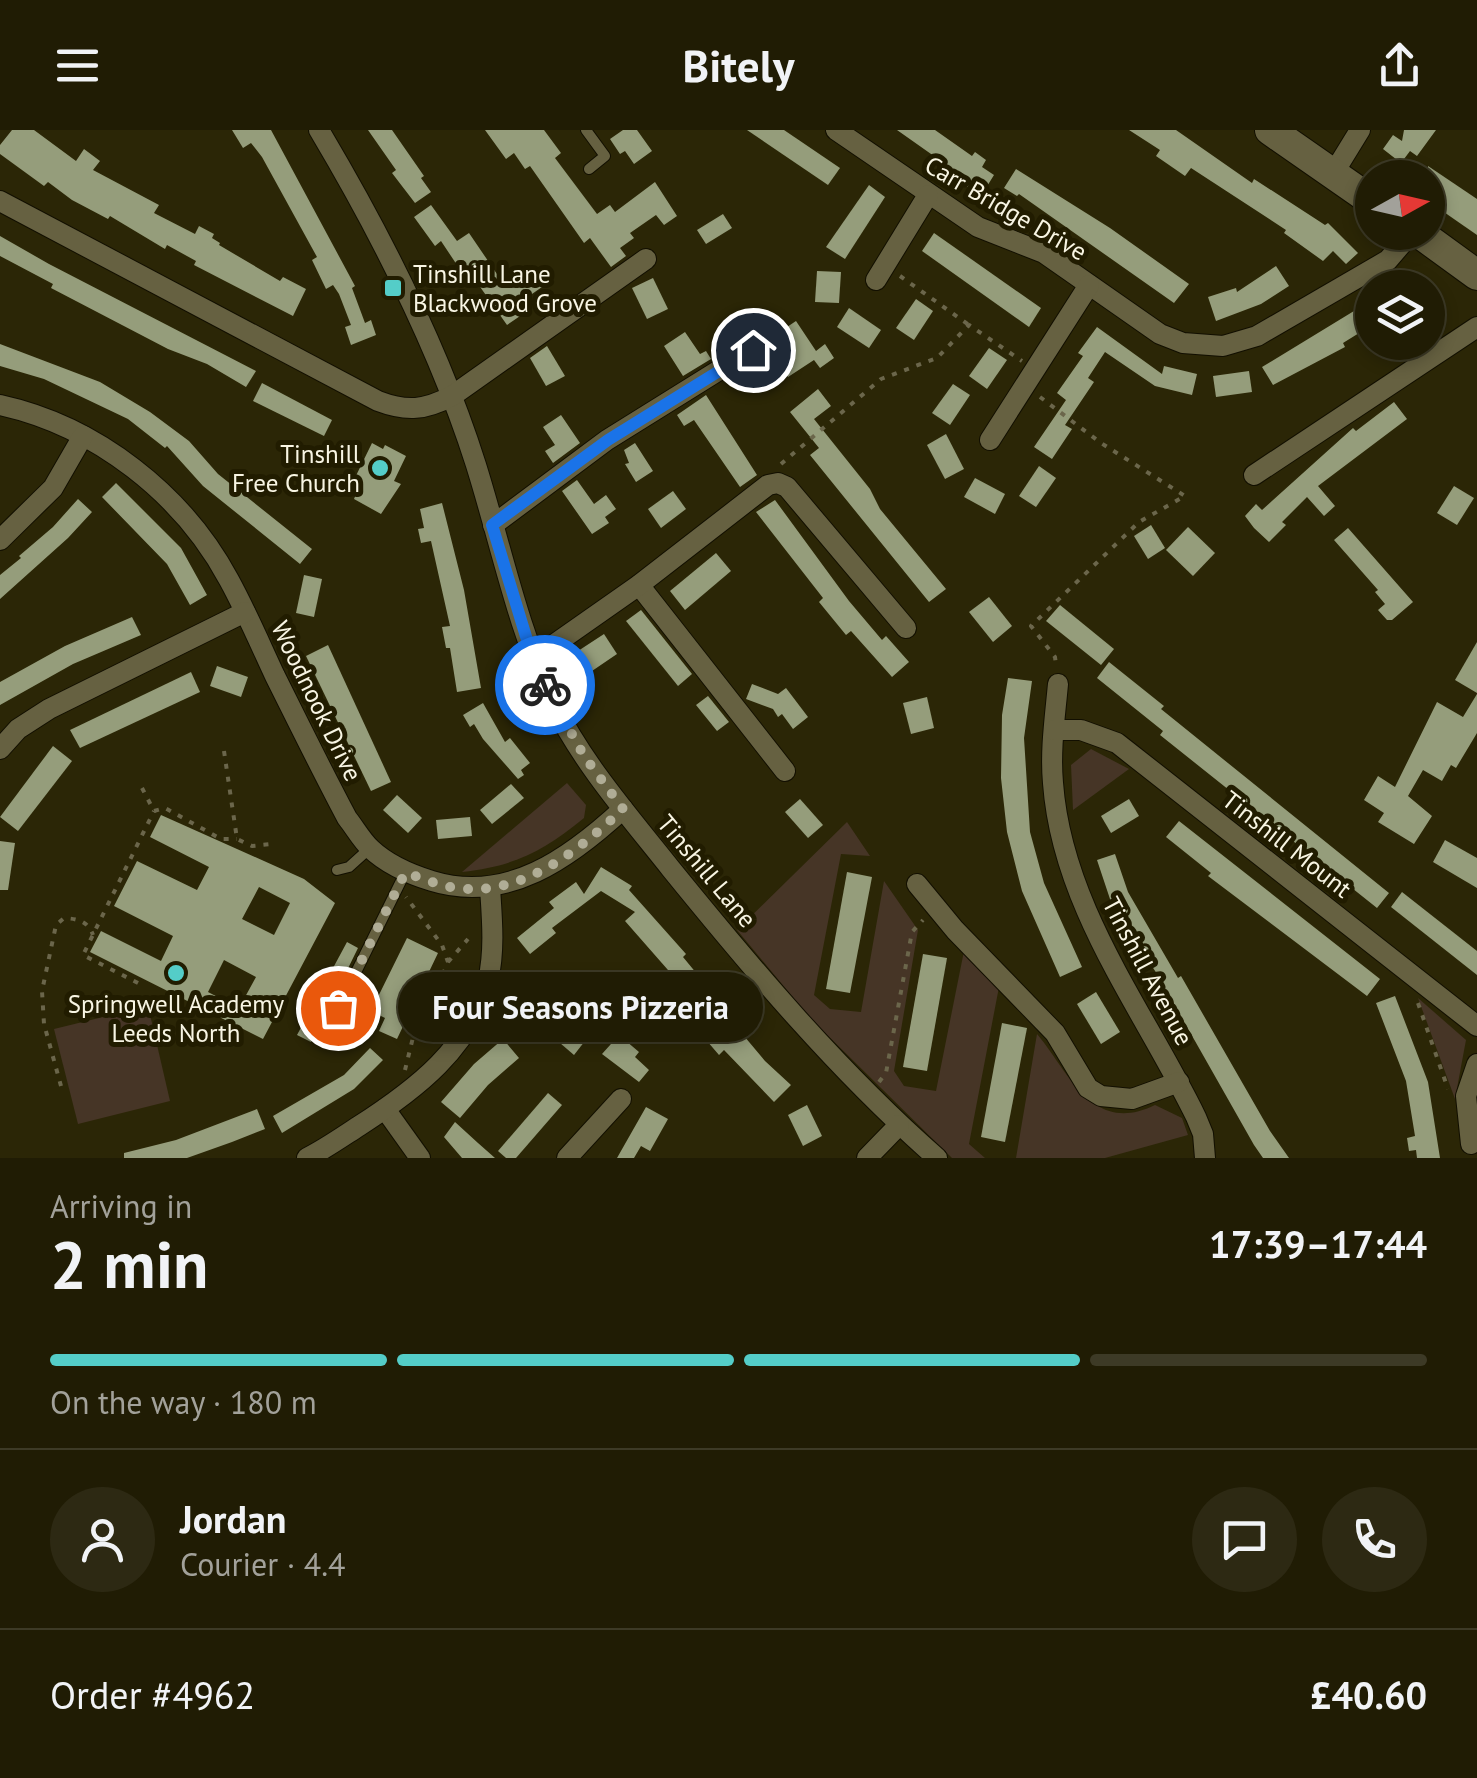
<!DOCTYPE html>
<html lang="en">
<head>
<meta charset="utf-8">
<style>
  body { margin:0; font-family:"PT Sans",sans-serif; background:#2d2913; color:#f1f3f6; height:100vh; display:flex; flex-direction:column; font-size:38px; white-space:nowrap }
  * { box-sizing:border-box; margin:0 }
  p { font-size:32px; color:#a2a19a }
  .icon { flex:none; width:55px; height:55px; fill:none; stroke:currentColor; stroke-width:2; stroke-linecap:round; stroke-linejoin:round }
  .map { position:relative; height:1028px; overflow:hidden }
  .details { display:flex; flex-direction:column; background:#201c04; flex:1 }
  .details>* { flex:none }
  .needle { width:65px; rotate:82deg }
  .fabs { position:absolute; left:1355px; top:30px; display:grid; gap:20px }
  .fabs a { display:grid; place-items:center; width:90px; height:90px; border-radius:50%; background:#201c04; box-shadow:0 5px 15px #0003,0 0 0 2px #3d3a26; font-size:50px }
  .pin { position:absolute; display:grid; place-items:center; width:85px; height:85px; color:#fff; margin:-42px; border:5px solid #fff; border-radius:50%; box-shadow:0 2px 10px #0007 }
  .courier { position:absolute; display:grid; place-items:center; width:100px; height:100px; margin:-50px; border:8px solid #1a73e8; border-radius:50%; background:#fff; color:#222; box-shadow:0 2px 12px #0007 }
  .bubble { position:absolute; height:70px; border-radius:35px; background:#201c04; box-shadow:0 5px 15px #0003,0 0 0 2px #3d3a26; font-size:32px; font-weight:700; line-height:70px; text-align:center }
  .head em { font-style:normal; font-weight:700 }
  .head div { display:flex; flex-direction:column-reverse }
  .head { display:flex; align-items:center; justify-content:space-between; height:170px; padding:0 50px }
  h1 { font-size:65px; font-weight:700; line-height:75px }
  .bar { display:grid; grid-template-columns:repeat(4,1fr); gap:15px 10px; align-content:center; height:120px; padding:0 50px }
  .bar i { height:12px; border-radius:8px; background:#3d3a26 }
  .bar .selected { background:#54cdc8 }
  .bar p { grid-column:span 4 }
  .line { display:flex; align-items:center; gap:25px; padding:0 50px; border-top:2px solid #3d3a26 }
  .line div { flex:1 }
  .round { display:grid; place-items:center; flex:none; width:105px; height:105px; border-radius:52px; background:#2d2913 }
  header { display:flex; justify-content:space-between; align-items:center; height:130px; padding:0 50px; background:#201c04; font-size:45px; font-weight:700 }
  .map>svg:first-child { display:block }
  .green { fill:#463526 }
  .building { fill:#959d7b; fill-rule:evenodd }
  .lines { fill:none; stroke-linecap:round; stroke-linejoin:round }
  .lane-casing { stroke:#120f00; stroke-width:12 }
  .street-casing { stroke:#120f00; stroke-width:22 }
  .secondary-casing { stroke:#120f00; stroke-width:32 }
  .path { stroke:#6b664b; stroke-width:4; stroke-dasharray:5 8; stroke-linecap:butt }
  .lane { stroke:#666141; stroke-width:10 }
  .street { stroke:#666141; stroke-width:20 }
  .secondary { stroke:#666141; stroke-width:30 }
  .done { stroke:#b0ad96; stroke-width:10; stroke-dasharray:0 18 }
  .route { stroke:#1a73e8; stroke-width:12 }
  .poi-dot { fill:#54cdc8; stroke:#211c00; stroke-width:4 }
  .labels { text-anchor:middle; stroke-width:10; stroke-linejoin:round; paint-order:stroke }
  .street-label { font-size:25px; fill:#f8f5e3; stroke:#211c00 }
  .poi-label { font-size:25px; fill:#f8f5e3; stroke:#211c00; text-anchor:start }
</style>
</head>
<body>
<header><svg class="icon" aria-label="menu" viewBox="0 0 24 24"><path d="M4 6h16M4 12h16M4 18h16"/></svg>Bitely<svg class="icon" aria-label="share" viewBox="0 0 24 24"><path d="M12 15V3M7 8l5-5 5 5M5 13v7h14v-7"/></svg></header>
<div class="map">
<svg width="1477" height="1028" viewBox="0 0 1477 1028">
  <rect width="100%" height="100%" fill="#2b2606"/>
  <g class="green">
    <polygon points="1091,619 1129,639 1073,680 1071,635"/>
    <path d="M 567,653 L 586,675 L 584,688 C 543,721 516,736 462,742 Z"/>
    <polygon points="847,692 870,726 841,724 814,865 830,879 861,882 884,751 918,800 894,941 904,956 936,961 964,821 999,857 969,1014 985,1028 952,1028 811,889 737,800"/>
    <polygon points="1418,868 1466,910 1455,969"/>
    <polygon points="148,876 170,971 78,994 54,899"/>
    <path d="M 1037,904 C 1069,942 1092,1006 1155,975 L 1182,988 L 1188,1005 L 1105,1028 L 1016,1028 Z"/>
  </g>
  <g class="building">
    <polygon points="12,0 34,0 76,31 84,19 100,31 93,40 159,75 154,83 195,104 199,96 214,104 212,108 220,113 219,115 280,151 283,147 306,159 293,186 194,135 196,131 167,115 165,119 110,86 108,89 72,70 48,52 44,56 0,24 0,15"/>
    <polygon points="232,0 271,0 355,156 352,158 365,193 371,190 376,205 351,215 345,197 351,195 339,164 333,155 326,159 312,130 317,127 262,27 251,13 243,18"/>
    <polygon points="368,0 392,0 424,46 421,48 431,62 415,73 392,43 396,40"/>
    <polygon points="485,0 544,0 561,23 555,28 597,84 610,75 615,82 655,52 677,86 664,95 656,85 630,103 634,108 620,118 626,126 611,137 590,108 584,113 530,36 525,39 514,23 506,29"/>
    <polygon points="623,0 637,0 652,21 634,34 625,21 620,24 610,9"/>
    <polygon points="747,0 784,0 840,38 828,55"/>
    <polygon points="897,0 935,0 972,26 975,22 986,30 982,37 994,45 981,66 954,48 958,43"/>
    <polygon points="1129,0 1176,0 1252,53 1254,49 1325,95 1328,93 1358,123 1346,134 1333,121 1323,131 1284,103 1286,100 1191,38 1185,46 1156,26 1160,20"/>
    <polygon points="1404,0 1436,0 1417,26 1410,21 1401,33 1383,19 1393,5 1402,11"/>
    <polygon points="1428,36 1477,69 1477,105 1428,71"/>
    <polygon points="1016,39 1110,98 1189,154 1174,173 1019,64 1017,66 1004,58"/>
    <polygon points="869,55 885,67 845,129 826,117"/>
    <polygon points="431,75 457,111 469,103 499,147 501,145 508,156 530,140 542,157 519,173 526,182 507,195 466,137 461,141 441,111 435,116 414,87"/>
    <polygon points="723,84 732,98 706,114 697,100"/>
    <polygon points="934,103 1041,178 1029,197 922,121"/>
    <polygon points="0,106 49,134 256,241 246,257 207,234 168,219 51,158 53,154 0,126"/>
    <polygon points="1276,136 1289,156 1261,174 1216,191 1208,167 1236,158 1237,162"/>
    <polygon points="817,141 841,142 839,173 815,172"/>
    <polygon points="653,148 668,179 647,189 632,158"/>
    <polygon points="916,169 933,181 914,210 896,198"/>
    <polygon points="1372,170 1372,195 1343,213 1345,217 1273,255 1262,237"/>
    <polygon points="849,178 881,200 869,218 837,197"/>
    <polygon points="796,191 816,221 825,214 834,228 820,238 814,230 788,247 774,225 778,222 769,209"/>
    <polygon points="1097,197 1162,244 1164,236 1197,244 1192,265 1155,256 1105,222 1088,248 1094,252 1065,295 1072,299 1052,329 1034,317 1066,270 1057,263 1083,226 1078,223"/>
    <polygon points="685,202 700,224 706,221 711,229 683,246 664,216"/>
    <polygon points="0,214 100,252 150,282 189,311 218,344 312,419 300,434 203,356 167,316 165,318 128,289 44,249 0,236"/>
    <polygon points="547,216 565,246 546,256 530,228"/>
    <polygon points="989,218 1007,230 987,259 969,246"/>
    <polygon points="1249,241 1252,262 1216,267 1213,246"/>
    <polygon points="262,253 332,290 324,306 253,271"/>
    <polygon points="953,254 970,265 950,295 932,283"/>
    <polygon points="818,259 831,276 814,289 870,359 880,379 946,459 929,472 810,325 819,318 790,282"/>
    <polygon points="706,265 757,345 740,357 694,290 684,296 677,285"/>
    <polygon points="1394,272 1407,289 1318,356 1335,376 1324,386 1307,367 1282,392 1286,395 1269,412 1254,398 1245,386 1256,374 1262,380 1353,298 1356,301"/>
    <polygon points="561,285 580,313 553,333 545,321 555,315 543,297"/>
    <polygon points="946,304 964,339 945,349 927,315"/>
    <polygon points="372,313 383,319 385,315 406,326 394,351 401,354 381,384 354,369 356,364 349,360"/>
    <polygon points="635,313 653,341 636,352 625,334 629,333 624,320"/>
    <polygon points="1039,336 1056,348 1036,377 1019,366"/>
    <polygon points="975,348 1005,364 995,384 964,367"/>
    <polygon points="577,350 594,374 606,365 616,379 605,387 609,393 592,404 562,361"/>
    <polygon points="116,353 181,418 207,465 190,475 167,434 102,367"/>
    <polygon points="1454,356 1474,368 1457,395 1437,383"/>
    <polygon points="673,361 686,379 661,398 648,379"/>
    <polygon points="78,369 92,382 68,408 0,469 0,445 21,428 19,426 53,397"/>
    <polygon points="775,370 849,471 882,510 886,506 909,532 892,547 851,501 846,505 819,472 823,468 756,382"/>
    <polygon points="442,373 464,460 481,558 457,562 450,518 446,518 442,497 450,496 431,411 421,413 418,399 424,398 420,379"/>
    <polygon points="1151,395 1165,418 1148,429 1134,406"/>
    <polygon points="1188,397 1215,423 1193,446 1166,420"/>
    <polygon points="1348,398 1413,472 1392,490 1387,490 1378,480 1385,474 1375,462 1378,460 1334,410"/>
    <polygon points="716,423 731,441 685,480 670,461"/>
    <polygon points="304,445 322,449 314,487 296,483"/>
    <polygon points="989,467 1012,496 993,512 969,482"/>
    <polygon points="1060,475 1114,519 1101,535 1046,491"/>
    <polygon points="641,480 692,544 678,556 626,491"/>
    <polygon points="132,487 141,505 73,534 0,575 0,552 65,516"/>
    <polygon points="604,504 617,524 592,541 578,521"/>
    <polygon points="1477,512 1477,563 1455,550"/>
    <polygon points="328,515 391,652 371,661 306,526"/>
    <polygon points="1109,532 1164,576 1161,579 1389,763 1377,778 1160,605 1163,601 1097,548"/>
    <polygon points="217,536 248,547 241,567 210,556"/>
    <polygon points="191,542 200,562 80,618 70,600"/>
    <polygon points="1008,548 1032,551 1024,608 1030,702 1044,753 1082,837 1060,847 1022,761 1007,702 1001,648 1002,585"/>
    <polygon points="752,554 778,564 786,558 808,587 793,599 782,584 778,587 773,579 746,569"/>
    <polygon points="1477,564 1477,603 1456,638 1451,635 1442,651 1423,640 1408,666 1432,686 1414,714 1378,692 1384,683 1364,670 1378,646 1395,657 1437,572 1463,587"/>
    <polygon points="708,566 729,592 717,601 696,575"/>
    <polygon points="927,567 934,598 911,604 903,573"/>
    <polygon points="483,573 505,612 510,608 530,633 521,640 524,645 518,649 483,609 474,594 470,597 463,585"/>
    <polygon points="53,616 72,631 18,701 0,687"/>
    <polygon points="511,654 524,668 492,694 480,680"/>
    <polygon points="397,665 422,688 408,703 383,680"/>
    <polygon points="800,669 823,695 808,708 785,682"/>
    <polygon points="1129,669 1139,686 1111,703 1101,686"/>
    <path d="M 161,685 L 304,749 L 335,773 L 263,909 L 90,822 L 101,801 L 161,831 L 173,806 L 114,776 L 137,731 L 197,760 L 209,737 L 150,707 ZM 259,757 L 290,773 L 274,805 L 242,789 ZM 224,830 L 256,847 L 239,878 L 208,862 Z"/>
    <polygon points="470,687 472,706 438,709 436,690"/>
    <polygon points="1179,691 1380,849 1367,866 1208,746 1211,743 1166,707"/>
    <polygon points="1445,710 1477,728 1477,758 1433,732"/>
    <polygon points="0,711 15,713 8,760 0,760"/>
    <polygon points="1115,724 1128,762 1178,848 1181,846 1270,1001 1289,1028 1263,1028 1254,1015 1157,844 1122,790 1110,769 1097,730"/>
    <polygon points="601,737 632,756 629,760 686,824 683,827 716,867 713,869 765,931 791,955 774,972 724,920 719,925 707,911 716,900 688,867 682,872 673,862 679,857 673,849 675,848 625,791 635,782 601,761 552,798 556,803 530,824 517,808 554,778 549,772 576,752 584,764"/>
    <polygon points="847,742 872,747 850,863 826,859"/>
    <polygon points="1402,762 1477,821 1477,845 1391,777"/>
    <polygon points="407,808 438,823 397,909 379,901 385,888 371,881"/>
    <polygon points="347,812 358,818 329,877 327,875 329,877 311,912 297,905"/>
    <polygon points="923,824 947,828 927,941 903,937"/>
    <polygon points="528,843 547,870 530,881 511,854"/>
    <polygon points="1096,862 1120,902 1101,914 1077,874"/>
    <polygon points="1395,866 1428,952 1440,1028 1417,1028 1416,1020 1409,1021 1407,1008 1415,1006 1406,951 1376,873"/>
    <polygon points="578,890 592,902 574,925 560,913"/>
    <polygon points="1002,893 1027,898 1005,1012 981,1007"/>
    <polygon points="619,905 639,922 635,927 649,940 639,952 602,924"/>
    <polygon points="503,909 519,928 488,955 460,988 441,972 474,934"/>
    <polygon points="370,918 383,930 354,959 282,1003 273,986 344,945"/>
    <polygon points="548,963 562,975 516,1028 506,1028 498,1021"/>
    <polygon points="807,975 822,1006 803,1016 788,985"/>
    <polygon points="646,977 668,989 650,1021 641,1016 634,1028 617,1028"/>
    <polygon points="257,979 265,999 232,1012 187,1028 124,1028 124,1023 176,1010"/>
    <polygon points="455,992 478,1013 495,1028 462,1028 444,1007"/>
  </g>
  <g class="lines">
    <defs>
      <g id="lane">
        <polyline points="586,0 605,26 589,39"/>
        <polyline points="337,740 349,737 370,718"/>
        <polyline points="323,909 405,743"/>
      </g>
      <g id="street">
        <path d="M 319,0 C 382,106 439,218 476,335 C 501,415 517,497 553,573 C 583,634 629,686 671,739 C 753,840 839,942 937,1028"/>
        <polyline points="836,0 978,97 1044,123 1160,204 1183,213 1223,216 1257,206 1388,130 1412,102"/>
        <polyline points="1333,44 1360,0"/>
        <path d="M 0,71 L 378,271 C 407,282 425,280 452,266 L 646,129"/>
        <polyline points="876,150 928,65"/>
        <path d="M 0,275 C 96,296 183,364 229,450 C 246,481 260,514 275,546 C 299,594 322,641 347,688 C 355,698 362,711 371,719 C 388,735 409,744 432,751 C 507,774 570,728 623,679"/>
        <polyline points="990,310 1089,155"/>
        <polyline points="1254,345 1477,197"/>
        <polyline points="493,395 607,310 753,219"/>
        <polyline points="0,410 53,358 83,306"/>
        <polyline points="639,455 785,641"/>
        <polyline points="531,523 552,516 639,455 768,355 778,353 787,357 906,498"/>
        <path d="M 1058,554 C 1055,587 1050,620 1053,653 C 1062,777 1144,880 1196,987 L 1203,1004 L 1205,1028"/>
        <polyline points="1054,600 1081,600 1117,613 1477,896"/>
        <polyline points="0,619 18,599 49,579 245,482"/>
        <polyline points="917,754 955,800 1055,903 1088,958 1101,966 1132,969 1179,952"/>
        <polyline points="385,979 420,1028"/>
        <polyline points="1471,1014 1466,966 1477,934"/>
        <path d="M 307,1028 C 325,1019 342,1007 359,996 C 415,960 471,918 488,850 C 495,821 492,788 490,758"/>
        <polyline points="567,1028 621,969"/>
        <polyline points="867,1028 899,995"/>
      </g>
      <g id="secondary">
        <polyline points="1270,0 1372,71"/>
        <polyline points="1418,102 1477,145"/>
      </g>
    </defs>
    <use href="#lane" class="lane-casing"/>
    <use href="#street" class="street-casing"/>
    <use href="#secondary" class="secondary-casing"/>
    <g class="path">
      <polyline points="900,146 969,195"/>
      <polyline points="1040,267 1101,313 1185,366 1139,392 1031,496 1055,527 1056,535"/>
      <polyline points="781,334 881,249 937,228 969,195 1022,231"/>
      <polyline points="224,621 237,709 252,716 272,714"/>
      <polyline points="142,658 154,681 165,678 221,709 237,709"/>
      <polyline points="448,832 468,809"/>
      <polyline points="138,853 83,825 154,681"/>
      <polyline points="436,861 464,872"/>
      <polyline points="1418,873 1448,959"/>
      <polyline points="405,940 418,887 436,861 448,832 442,815 406,767"/>
      <polyline points="879,952 886,943 912,802 923,790"/>
      <path d="M 61,956 L 44,894 L 42,861 L 56,795 L 64,788 C 78,789 88,791 93,805"/>
    </g>
    <use href="#lane" class="lane"/>
    <use href="#street" class="street"/>
    <use href="#secondary" class="secondary"/>
  </g>
  <g class="lines">
    <path class="done" d="M 338,878 L 405,743 C 420,747 435,754 450,757 C 518,770 577,722 623,679 L 584,626 L 545,555"/>
    <polyline class="route" points="545,555 531,523 492,395 608,310 753,220"/>
  </g>
  <g class="poi-dot">
    <rect x="383" y="148" width="20" height="20" rx="5"/>
    <circle cx="380" cy="338" r="10"/>
    <circle cx="176" cy="843" r="10"/>
  </g>
  <g class="labels">
    <g class="street-label">
      <text transform="translate(1006 78) rotate(30)" y="9">Carr Bridge Drive</text>
      <text transform="translate(317 571) rotate(64)" y="9">Woodnook Drive</text>
      <text transform="translate(1287 714) rotate(38)" y="9">Tinshill Mount</text>
      <text transform="translate(707 741) rotate(50)" y="9">Tinshill Lane</text>
      <text transform="translate(1148 841) rotate(62)" y="9">Tinshill Avenue</text>
    </g>
    <g class="poi-label">
      <text x="413" y="153">Tinshill Lane<tspan x="413" dy="29">Blackwood Grove</tspan></text>
      <text x="360" y="333" text-anchor="end">Tinshill<tspan x="360" dy="29">Free Church</tspan></text>
      <text x="176" y="883" text-anchor="middle">Springwell Academy<tspan x="176" dy="29">Leeds North</tspan></text>
    </g>
  </g>
</svg>
<div class="fabs">
<a><svg class="needle" viewBox="-14 -14 28 28"><path d="M0-13l5 13h-10z" fill="#e53935"/><path d="M0 13l5-13h-10z" fill="#a2a19a"/></svg></a>
<a><svg class="icon" aria-label="layers" viewBox="0 0 24 24"><path d="M12 4l9 5-9 5-9-5zM3 14l9 5 9-5"/></svg></a>
</div>
<div class="pin" style="left:338px;top:878px;background:#ea580c"><svg class="icon" aria-label="bag" viewBox="0 0 24 24"><path d="M5 8h14l-1 12H6zM9 8a3 3 0 0 1 6 0"/></svg></div>
<div class="pin" style="left:753px;top:220px;background:#1f2937"><svg class="icon" aria-label="home" viewBox="0 0 24 24"><path d="M3 11l9-7 9 7M6 9v11h12V9"/></svg></div>
<div class="courier" style="left:545px;top:555px"><svg class="icon" aria-label="bike" viewBox="0 0 24 24"><circle cx="6" cy="16" r="4"/><circle cx="18" cy="16" r="4"/><path d="M6 16l4-8h5l3 8M10 8l3 8H6M13 5h3"/></svg></div>
<div class="bubble" style="left:398px;top:842px;width:365px">Four Seasons Pizzeria</div>
</div>
<section class="details">
<div class="head"><div><h1>2 min</h1><p>Arriving in</p></div><em>17:39–17:44</em></div>
<div class="bar"><i class="selected"></i><i class="selected"></i><i class="selected"></i><i></i><p>On the way · 180 m</p></div>
<div class="line" style="height:180px"><a class="round"><svg class="icon" aria-label="person" viewBox="0 0 24 24"><circle cx="12" cy="8" r="4"/><path d="M4 21q1-7 8-7t8 7"/></svg></a><div><b>Jordan</b><p>Courier · 4.4</p></div><a class="round"><svg class="icon" aria-label="chat" viewBox="0 0 24 24"><path d="M4 5h16v11H9l-5 4z"/></svg></a><a class="round"><svg class="icon" aria-label="phone" viewBox="0 0 24 24"><path d="M5 4h4l2 5-3 2q2 4 5 5l2-3 5 2v4C11 20 4 13 5 4z"/></svg></a></div>
<div class="line" style="height:130px"><div>Order #4962</div><b>£40.60</b></div>
</section>
</body>
</html>
